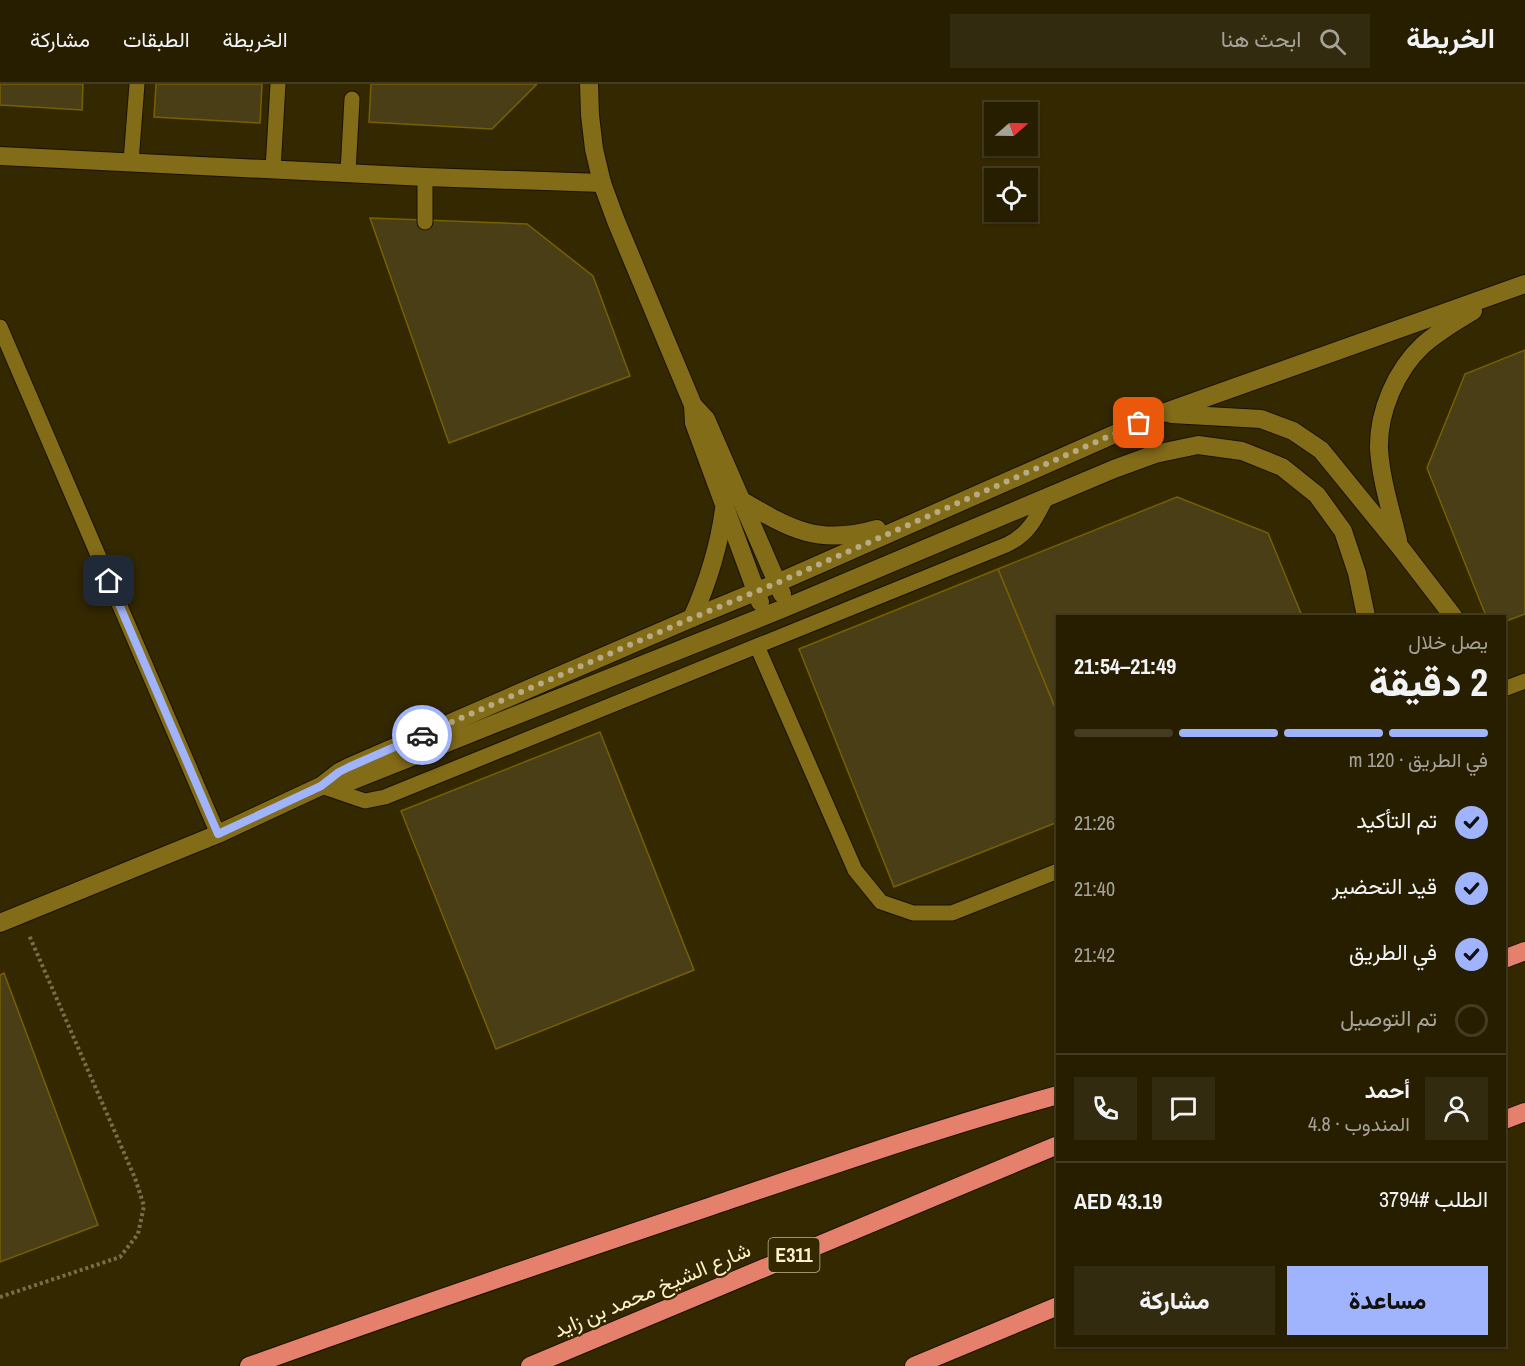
<!DOCTYPE html>
<html lang="ar">
<head>
<meta charset="utf-8">
<style>
  body { margin:0; font-family:"Archivo Narrow",Vazirmatn,sans-serif; background:#332b0f; color:#f1f3f6; direction:rtl; height:100vh; display:flex; flex-direction:column; font-size:22px; white-space:nowrap }
  * { box-sizing:border-box; margin:0 }
  p { font-size:20px; color:#a4a299 }
  .icon { flex:none; width:33px; height:33px; fill:none; stroke:currentColor; stroke-width:2; stroke-linecap:round; stroke-linejoin:round }
  .map { position:relative; flex:1; overflow:hidden; direction:ltr }
  .details { position:absolute; left:1056px; top:531px; width:450px; height:732px; display:flex; flex-direction:column; background:#271e00; border-radius:0px; box-shadow:0 2px 4px #0004,0 0 0 2px #433c22; direction:rtl }
  .details>* { flex:none }
  .needle { width:39px; rotate:70deg }
  .tools { position:absolute; left:984px; top:18px; display:grid; gap:12px }
  .tools a { display:grid; place-items:center; width:54px; height:54px; border-radius:0px; background:#271e00; box-shadow:0 2px 4px #0004,0 0 0 2px #433c22; font-size:30px }
  .pin { position:absolute; display:grid; place-items:center; width:51px; height:51px; color:#fff; margin:-26px; border-radius:12px; box-shadow:0 3px 9px #0006 }
  .courier { position:absolute; display:grid; place-items:center; width:60px; height:60px; margin:-30px; border:4px solid #a0b3fd; border-radius:50%; background:#fff; color:#222; box-shadow:0 2px 8px #0007 }
  .headline em { font-style:normal; font-weight:800 }
  .headline div { display:flex; flex-direction:column-reverse }
  .headline { display:flex; align-items:center; justify-content:space-between; height:102px; padding:0 18px }
  h1 { font-size:39px; font-weight:800; line-height:45px }
  .bar { display:grid; grid-template-columns:repeat(4,1fr); gap:9px 6px; align-content:center; height:72px; padding:0 18px }
  .bar i { height:8px; border-radius:4px; background:#433c22 }
  .bar .active { background:#a0b3fd }
  .bar p { grid-column:span 4 }
  .line { display:flex; align-items:center; gap:15px; padding:0 18px; border-top:2px solid #433c22 }
  .line div { flex:1 }
  .round { display:grid; place-items:center; flex:none; width:63px; height:63px; border-radius:0px; background:#332b0f }
  ol { padding:0 18px; list-style:none }
  li { display:flex; align-items:center; gap:18px; height:66px }
  li p { margin-inline-start:auto }
  li .icon { padding:6px; border-radius:50%; background:#a0b3fd; color:#111; stroke-width:4 }
  li:last-child { color:#a4a299 }
  li i { width:33px; height:33px; border:3px solid #433c22; border-radius:50% }
  .button { display:flex; gap:12px; margin-top:auto; padding:12px 18px }
  .button a { flex:1; height:69px; border-radius:0px; background:#a0b3fd; color:#111; font-size:24px; font-weight:800; line-height:69px; text-align:center }
  .button a+a { background:#332b0f; color:#f1f3f6 }
  header { display:flex; align-items:center; gap:36px; box-sizing:border-box; height:84px; padding:0 30px; background:#271e00; border-bottom:2px solid #433c22 }
  header strong { font-size:28px }
  nav { display:flex; gap:33px; margin-inline-start:auto; font-size:21px }
  .search { width:420px; height:54px; background:#332b0f; display:flex; align-items:center; gap:15px; box-sizing:border-box; padding:0 21px; border-radius:0px; color:#a4a299; font-size:22px }
  .map>svg:first-child { display:block }
  .building { fill:#4a3e17; stroke:#776002; stroke-width:1.5 }
  .lines { fill:none; stroke-linecap:round; stroke-linejoin:round }
  .lane-casing { stroke:#191200; stroke-width:17 }
  .street-casing { stroke:#191200; stroke-width:20 }
  .highway-casing { stroke:#191200; stroke-width:20 }
  .path { stroke:#796e46; stroke-width:4; stroke-dasharray:3 3; stroke-linecap:butt }
  .lane { stroke:#836c18; stroke-width:15 }
  .street { stroke:#836c18; stroke-width:18 }
  .highway { stroke:#e4806b; stroke-width:18 }
  .done { stroke:#b6ab84; stroke-width:6; stroke-dasharray:0 10.8 }
  .route { stroke:#a0b3fd; stroke-width:8 }
  .labels { text-anchor:middle; stroke-width:4.5; stroke-linejoin:round; paint-order:stroke }
  .shield { fill:#342800; stroke:#c0b58e; stroke-width:1.5 }
  .shield-label { font-size:20px; font-weight:bold; fill:#fcf1cb }
  .street-label { font-size:21px; fill:#fcf1cb; stroke:#342800 }
</style>
</head>
<body>
<header>
<strong>الخريطة</strong>
<div class="search"><svg class="icon" aria-label="search" viewBox="0 0 24 24"><circle cx="10" cy="10" r="6"/><path d="M15 15l6 6"/></svg>ابحث هنا</div>
<nav><a>الخريطة</a><a>الطبقات</a><a>مشاركة</a></nav>
</header>
<div class="map">
<svg width="1525" height="1282" viewBox="0 0 1525 1282">
  <rect width="100%" height="100%" fill="#342800"/>
  <g class="building">
    <polygon points="0,0 83,0 82,26 0,21"/>
    <polygon points="156,0 262,0 260,39 154,33"/>
    <polygon points="371,0 537,0 492,45 369,38"/>
    <polygon points="370,134 527,140 593,192 630,292 449,359"/>
    <polygon points="1525,266 1525,530 1504,538 1504,532 1486,532 1427,384 1465,290"/>
    <polygon points="1177,413 1268,449 1302,532 1058,532 1058,631 998,485"/>
    <polygon points="998,485 1058,631 1058,738 894,803 799,565"/>
    <polygon points="600,648 694,886 496,965 401,727"/>
    <polygon points="4,889 98,1141 0,1178 0,891"/>
  </g>
  <g class="lines">
    <defs>
      <g id="lane">
        <polyline points="131,78 137,0"/>
        <polyline points="273,85 278,0"/>
        <polyline points="348,88 352,15"/>
        <polyline points="425,93 425,138"/>
        <polyline points="0,243 218,750"/>
        <polyline points="757,562 855,786 881,818 913,829 952,829 1058,787"/>
        <polyline points="1504,605 1525,597"/>
        <path d="M 321,702 L 365,717 L 385,713 L 1006,461 C 1028,451 1036,435 1046,414"/>
      </g>
      <g id="street">
        <polyline points="589,0 590,31 594,65 602,99 616,137 693,321 706,335 782,510"/>
        <polyline points="0,72 425,93 602,99"/>
        <polyline points="693,321 694,339 760,518"/>
        <polyline points="1171,330 1261,335 1293,347 1321,366 1400,463 1453,532"/>
        <path d="M 741,416 C 790,445 818,462 877,445"/>
        <path d="M 1398,456 C 1391,427 1381,396 1379,365 C 1378,328 1396,286 1423,261 C 1438,248 1456,237 1473,227"/>
        <path d="M 692,534 C 708,498 719,463 724,425"/>
        <polyline points="321,702 333,702 354,696 787,523 1114,385 1155,370 1198,361 1242,367 1282,383 1317,411 1343,447 1357,489 1366,532"/>
        <polyline points="0,839 218,750 321,702 339,688 349,683 692,534 777,499 1160,330 1525,200"/>
      </g>
      <g id="highway">
        <polyline points="1504,875 1525,867"/>
        <polyline points="1504,1036 1525,1028"/>
        <path d="M 249,1282 C 403,1227 557,1174 712,1122 C 827,1083 941,1043 1058,1011"/>
        <polyline points="530,1282 1058,1061"/>
        <polyline points="914,1282 1058,1222"/>
      </g>
    </defs>
    <use href="#lane" class="lane-casing"/>
    <use href="#street" class="street-casing"/>
    <use href="#highway" class="highway-casing"/>
    <polyline class="path" points="0,1213 120,1173 138,1150 144,1122 135,1094 29,851"/>
    <use href="#lane" class="lane"/>
    <use href="#street" class="street"/>
    <use href="#highway" class="highway"/>
  </g>
  <g class="lines">
    <polyline class="done" points="422,651 692,534 777,499 1139,339"/>
    <polyline class="route" points="109,497 218,750 321,702 339,688 349,683 422,651"/>
  </g>
  <g class="labels">
    <rect class="shield" x="768.5" y="1154" width="51" height="34" rx="4.5"/>
    <g class="shield-label">
      <text x="794" y="1178">E311</text>
    </g>
    <g class="street-label">
      <text transform="translate(652 1206) rotate(-23)" y="7">شارع الشيخ محمد بن زايد</text>
    </g>
  </g>
</svg>
<div class="tools">
<a><svg class="needle" viewBox="-14 -14 28 28"><path d="M0-13l5 13h-10z" fill="#e53935"/><path d="M0 13l5-13h-10z" fill="#a4a299"/></svg></a>
<a><svg class="icon" aria-label="locate" viewBox="0 0 24 24"><circle cx="12" cy="12" r="6"/><path d="M12 2v4M12 18v4M2 12h4M18 12h4"/></svg></a>
</div>
<div class="pin" style="left:1139px;top:339px;background:#ea580c"><svg class="icon" aria-label="bag" viewBox="0 0 24 24"><path d="M5 8h14l-1 12H6zM9 8a3 3 0 0 1 6 0"/></svg></div>
<div class="pin" style="left:109px;top:497px;background:#1f2937"><svg class="icon" aria-label="home" viewBox="0 0 24 24"><path d="M3 11l9-7 9 7M6 9v11h12V9"/></svg></div>
<div class="courier" style="left:422px;top:651px"><svg class="icon" aria-label="car" viewBox="0 0 24 24"><path d="M5 17H2v-5l4-1 3-4h7l3 4 3 1v5h-3M9 17h6M6 11h13"/><circle cx="7" cy="17" r="2"/><circle cx="17" cy="17" r="2"/></svg></div>
<section class="details">
<div class="headline"><div><h1>2 دقيقة</h1><p>يصل خلال</p></div><em>21:49–21:54</em></div>
<div class="bar"><i class="active"></i><i class="active"></i><i class="active"></i><i></i><p>في الطريق · 120 m</p></div>
<ol>
<li><svg class="icon" aria-label="check" viewBox="0 0 24 24"><path d="M5 12l5 5 9-10"/></svg>تم التأكيد<p>21:26</p></li>
<li><svg class="icon" aria-label="check" viewBox="0 0 24 24"><path d="M5 12l5 5 9-10"/></svg>قيد التحضير<p>21:40</p></li>
<li><svg class="icon" aria-label="check" viewBox="0 0 24 24"><path d="M5 12l5 5 9-10"/></svg>في الطريق<p>21:42</p></li>
<li><i></i>تم التوصيل</li>
</ol>
<div class="line" style="height:108px"><a class="round"><svg class="icon" aria-label="person" viewBox="0 0 24 24"><circle cx="12" cy="8" r="4"/><path d="M4 21q1-7 8-7t8 7"/></svg></a><div><b>أحمد</b><p>المندوب · 4.8</p></div><a class="round"><svg class="icon" aria-label="chat" viewBox="0 0 24 24"><path d="M4 5h16v11H9l-5 4z"/></svg></a><a class="round"><svg class="icon" aria-label="phone" viewBox="0 0 24 24"><path d="M5 4h4l2 5-3 2q2 4 5 5l2-3 5 2v4C11 20 4 13 5 4z"/></svg></a></div>
<div class="line" style="height:78px"><div>الطلب #3794</div><b>AED 43.19</b></div>
<div class="button"><a>مساعدة</a><a>مشاركة</a></div>
</section>
</div>
</body>
</html>
